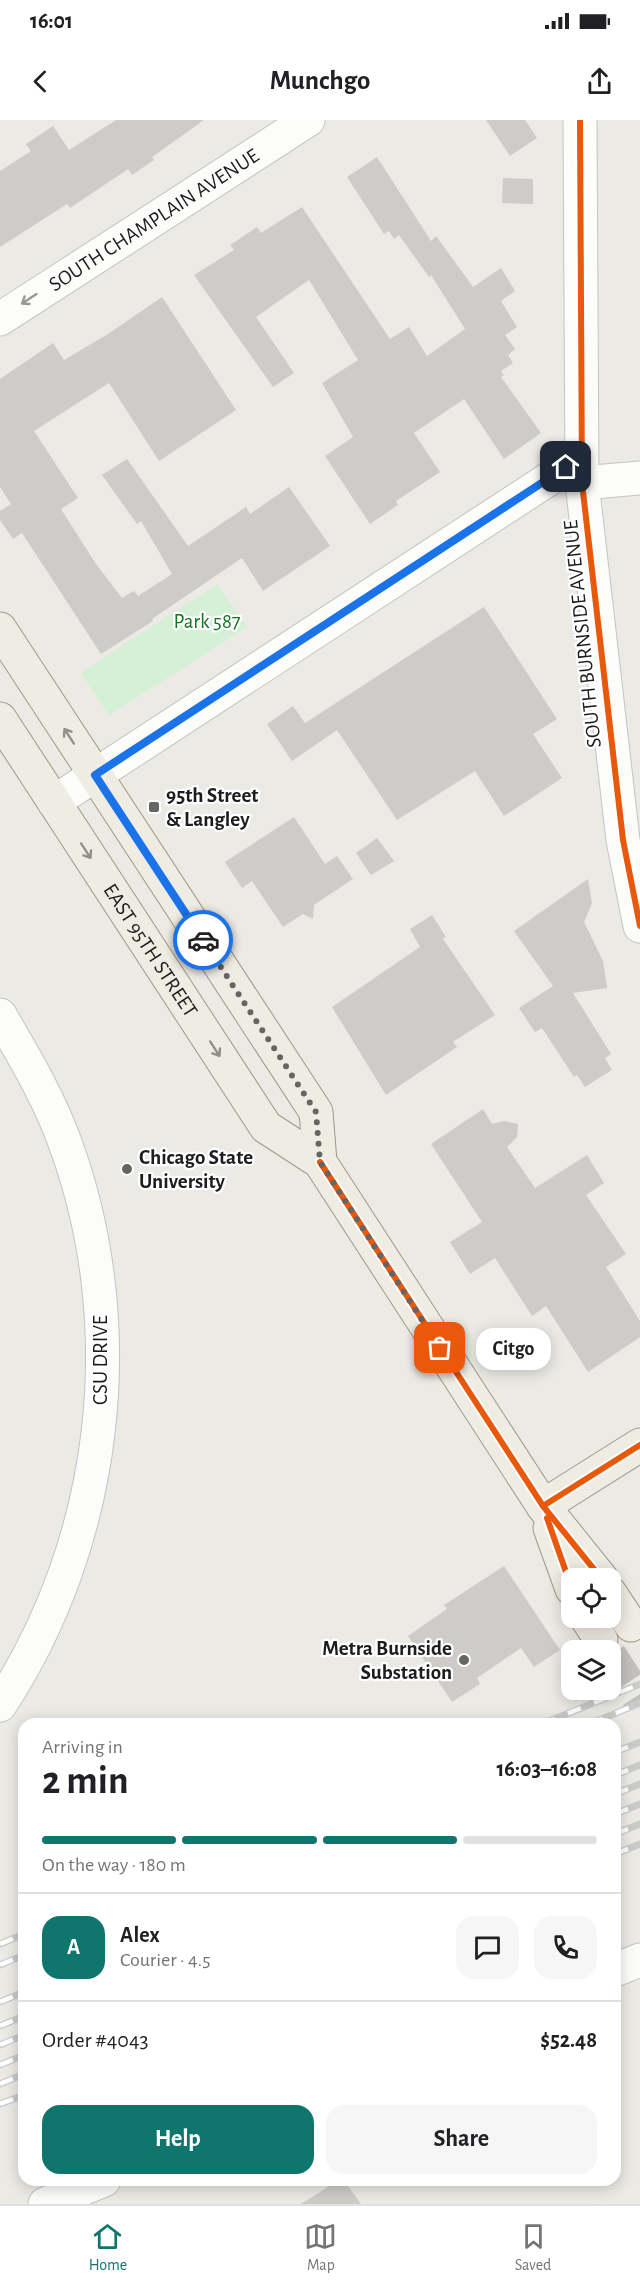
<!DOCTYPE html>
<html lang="en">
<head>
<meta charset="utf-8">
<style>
  body { margin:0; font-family:"Alegreya Sans",sans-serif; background:#f6f6f6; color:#202124; height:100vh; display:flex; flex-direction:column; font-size:22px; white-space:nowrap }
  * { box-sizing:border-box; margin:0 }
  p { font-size:20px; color:#757577 }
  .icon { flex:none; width:33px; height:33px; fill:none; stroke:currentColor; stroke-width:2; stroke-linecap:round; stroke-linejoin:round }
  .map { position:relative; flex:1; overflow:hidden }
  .panel { position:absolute; left:18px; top:1598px; width:603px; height:468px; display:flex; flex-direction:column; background:#fff; border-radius:18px; box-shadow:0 3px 15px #0003 }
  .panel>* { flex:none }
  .controls { position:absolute; left:561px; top:1448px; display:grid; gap:12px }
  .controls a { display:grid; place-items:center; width:60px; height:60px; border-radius:12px; background:#fff; box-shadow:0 3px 15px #0003; font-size:30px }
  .pin { position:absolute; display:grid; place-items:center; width:51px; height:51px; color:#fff; margin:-26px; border-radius:12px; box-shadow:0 3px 9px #0006 }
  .courier { position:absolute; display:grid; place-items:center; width:60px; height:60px; margin:-30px; border:4px solid #1a73e8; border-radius:50%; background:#fff; color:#222; box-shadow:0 2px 8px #0007 }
  .bubble { position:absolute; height:42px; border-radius:18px; background:#fff; box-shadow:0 3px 15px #0003; font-size:20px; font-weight:600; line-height:42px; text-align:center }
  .headline em { font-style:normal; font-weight:600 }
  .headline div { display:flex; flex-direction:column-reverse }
  .headline { display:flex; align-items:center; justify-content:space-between; height:102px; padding:0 24px }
  h1 { font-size:39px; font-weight:600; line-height:45px }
  .bar { display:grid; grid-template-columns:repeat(4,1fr); gap:9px 6px; align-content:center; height:72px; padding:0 24px }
  .bar i { height:8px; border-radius:4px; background:#e0e0e0 }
  .bar .selected { background:#0f766e }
  .bar p { grid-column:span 4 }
  .line { display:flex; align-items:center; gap:15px; padding:0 24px; border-top:2px solid #e0e0e0 }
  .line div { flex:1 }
  .round { display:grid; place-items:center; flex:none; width:63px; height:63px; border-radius:18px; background:#f6f6f6 }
  .button { display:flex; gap:12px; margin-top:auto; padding:12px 24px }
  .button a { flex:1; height:69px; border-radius:18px; background:#0f766e; color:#fff; font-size:24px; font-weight:600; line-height:69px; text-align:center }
  .button a+a { background:#f6f6f6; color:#202124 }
  .status { display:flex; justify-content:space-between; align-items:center; height:42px; padding:0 30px; background:#fff; direction:ltr }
  .status svg { height:16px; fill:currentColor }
  header { display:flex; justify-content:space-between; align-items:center; height:78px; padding:0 24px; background:#fff; font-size:27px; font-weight:600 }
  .tab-bar { display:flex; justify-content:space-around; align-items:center; height:84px; border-top:2px solid #e0e0e0; background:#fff; font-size:16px; color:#757577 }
  .tab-bar a { display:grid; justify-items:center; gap:3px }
  .tab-bar .selected { color:#0f766e }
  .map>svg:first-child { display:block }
  .park { fill:#d4f0d6 }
  .building { fill:#ceccc8 }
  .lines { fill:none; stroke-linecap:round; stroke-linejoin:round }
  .major-tunnel { stroke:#c2c1bd; stroke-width:33; stroke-dasharray:33 16; stroke-linecap:butt }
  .minor-casing { stroke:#c4c4c1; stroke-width:35 }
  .major-casing { stroke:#a09984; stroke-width:35 }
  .minor { stroke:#fcfcfb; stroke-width:33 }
  .major { stroke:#efece4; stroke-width:33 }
  .rail-casing { stroke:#cacac9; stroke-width:7 }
  .rail { stroke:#fff; stroke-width:4.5; stroke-dasharray:14; stroke-linecap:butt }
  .cycleway-casing { stroke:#fff; stroke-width:10 }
  .cycleway { stroke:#e8590c; stroke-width:6 }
  .oneway { stroke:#989897 }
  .oneway2 { stroke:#908f8a }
  .done { stroke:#656563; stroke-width:6; stroke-dasharray:0 10.8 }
  .route { stroke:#1a73e8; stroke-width:8 }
  .poi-dot { fill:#656563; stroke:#fff; stroke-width:2 }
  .labels { text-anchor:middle; stroke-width:4.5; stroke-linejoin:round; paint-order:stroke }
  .street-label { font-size:21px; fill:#1d1d1d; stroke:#fff }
  .park-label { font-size:21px; fill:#127322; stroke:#fff }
  .poi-label { font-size:21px; font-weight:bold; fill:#1d1d1d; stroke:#fff; text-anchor:start }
</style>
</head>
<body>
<div class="status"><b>16:01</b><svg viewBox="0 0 49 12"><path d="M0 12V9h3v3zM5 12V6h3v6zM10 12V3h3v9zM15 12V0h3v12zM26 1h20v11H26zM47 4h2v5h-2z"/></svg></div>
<header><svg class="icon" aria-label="back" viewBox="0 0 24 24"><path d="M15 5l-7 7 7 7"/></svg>Munchgo<svg class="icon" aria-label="share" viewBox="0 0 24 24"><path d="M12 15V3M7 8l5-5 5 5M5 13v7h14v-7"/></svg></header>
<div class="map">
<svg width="640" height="2084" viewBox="0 0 640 2084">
  <rect width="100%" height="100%" fill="#ebeae5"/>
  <polygon class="park" points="217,464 247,507 109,595 81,553"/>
  <g class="building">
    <polygon points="116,0 204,0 152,37 154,40 132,55 128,49 70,88 67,84 0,127 0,51 31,31 26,24 53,6 69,30"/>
    <polygon points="486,0 525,0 537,18 510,36"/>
    <polygon points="377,37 431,121 436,116 473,167 501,148 515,171 501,181 517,207 505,215 515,229 508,235 513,243 501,251 504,255 501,257 541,313 504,339 464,279 414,313 440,352 396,381 398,385 370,404 325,336 353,317 322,263 358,240 309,160 256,197 294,253 273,267 194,155 234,130 230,125 257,107 261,113 302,87 390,219 409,207 427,236 465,209 431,155 429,157 399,115 394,119 389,111 384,114 347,57"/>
    <polygon points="503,58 533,59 533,84 502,83"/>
    <polygon points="162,177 236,290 159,341 109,263 34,311 78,378 61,389 96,444 122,478 134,471 138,476 172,454 141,401 137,404 102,355 127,339 188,426 246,387 250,394 289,367 330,426 263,471 242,438 152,499 153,501 101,534 22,413 13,419 0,400 0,391 11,384 0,367 0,259 53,223 64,240 108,214"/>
    <polygon points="484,487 557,599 533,614 562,658 504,696 475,651 397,700 337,610 292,641 267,604 293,586 305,603"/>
    <polygon points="294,697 325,744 337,736 353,759 314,785 313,799 303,794 283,807 252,761 242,768 225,742"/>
    <polygon points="377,718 394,741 371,755 356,733"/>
    <polygon points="588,759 592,783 584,802 603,841 607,868 573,873 611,934 605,938 612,950 585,967 577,955 574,957 542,908 535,912 519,888 553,866 514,811"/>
    <polygon points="432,795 446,817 443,819 495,895 453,922 457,927 386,975 332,887 420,827 410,809"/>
    <polygon points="483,989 492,1004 504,1001 518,1004 517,1017 507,1027 535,1068 587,1035 604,1063 586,1075 626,1134 606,1147 640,1201 640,1217 588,1252 546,1186 532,1196 495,1138 470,1154 450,1122 482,1102 431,1024"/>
    <polygon points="504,1446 560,1530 534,1547 521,1528 477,1558 480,1564 452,1582 408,1516 447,1489 444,1485"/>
    <polygon points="339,2060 344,2060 361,2084 301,2084"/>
  </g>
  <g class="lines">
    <polyline class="major-tunnel" points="610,1535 640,1581"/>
    <defs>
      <g id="minor">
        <polyline points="580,0 582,363 623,720 640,806"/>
        <path id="s1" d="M 0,199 L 308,0"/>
        <polyline points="582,363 640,358"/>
        <polyline points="54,682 581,338"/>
        <path d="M 0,895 C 23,935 48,976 64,1020 C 133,1205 108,1420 0,1585"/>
        <polyline points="615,1850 640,1840"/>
        <polyline points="45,2084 104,2060"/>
      </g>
      <g id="major">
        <polyline points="0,509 316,992 320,1042"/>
        <path id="s2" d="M 0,599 L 266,1007 L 320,1042 L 543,1386 L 601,1458"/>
        <polyline points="543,1386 640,1325"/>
        <polyline points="550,1408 572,1469"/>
        <polyline points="610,1473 631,1505"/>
        <polyline points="586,1497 601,1520"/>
      </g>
    </defs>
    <use href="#minor" class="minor-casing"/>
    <use href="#major" class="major-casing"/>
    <use href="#minor" class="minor"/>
    <use href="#major" class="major"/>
    <defs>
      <g id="rail">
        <polyline points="542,1604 640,1564"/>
        <polyline points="590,1604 640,1583"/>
        <polyline points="615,1632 640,1622"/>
        <polyline points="615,1655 640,1645"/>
        <polyline points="615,1674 640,1664"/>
        <polyline points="615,1694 640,1684"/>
        <polyline points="615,1714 640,1704"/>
        <polyline points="615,1734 640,1724"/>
        <polyline points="0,1824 24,1814"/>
        <polyline points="0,1845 24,1835"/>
        <polyline points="0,1882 24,1872"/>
        <polyline points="0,1906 24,1896"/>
        <polyline points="0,1925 24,1915"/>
        <polyline points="0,1945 24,1935"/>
        <polyline points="0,1964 24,1954"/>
        <polyline points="0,1984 24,1975"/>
      </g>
    </defs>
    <use href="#rail" class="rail-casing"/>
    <use href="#rail" class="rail"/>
    <defs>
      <g id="cycleway">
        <polyline points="580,0 582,363 623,720 640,806"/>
        <polyline points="320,1042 543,1386 601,1458"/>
        <polyline points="543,1386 640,1325"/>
        <polyline points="547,1398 572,1469"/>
      </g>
    </defs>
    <use href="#cycleway" class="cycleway-casing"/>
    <use href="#cycleway" class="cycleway"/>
  </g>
  <defs><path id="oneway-shaft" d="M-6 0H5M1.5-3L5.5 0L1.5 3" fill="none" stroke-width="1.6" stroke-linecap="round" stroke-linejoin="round" transform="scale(1.5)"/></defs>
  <use class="oneway" href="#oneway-shaft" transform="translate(29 179) rotate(147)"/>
  <g class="oneway2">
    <use href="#oneway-shaft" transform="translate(69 616) rotate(-123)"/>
    <use href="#oneway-shaft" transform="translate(86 731) rotate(57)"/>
    <use href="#oneway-shaft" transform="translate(215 929) rotate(57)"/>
  </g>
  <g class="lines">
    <polyline class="done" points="203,820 316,992 320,1042 440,1228"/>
    <polyline class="route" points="203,820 95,655 566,347"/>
  </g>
  <g class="poi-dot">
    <rect x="148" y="681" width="12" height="12" rx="3"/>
    <circle cx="127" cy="1049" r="6"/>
    <circle cx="464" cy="1540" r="6"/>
  </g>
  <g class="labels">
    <g class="street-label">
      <text dy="7" stroke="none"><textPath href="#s1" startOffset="183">SOUTH CHAMPLAIN AVENUE</textPath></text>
      <text transform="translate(582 514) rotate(-96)" y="7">SOUTH BURNSIDE AVENUE</text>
      <text dy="7" stroke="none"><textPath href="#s2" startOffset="276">EAST 95TH STREET</textPath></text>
      <text transform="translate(100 1240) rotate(-90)" y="7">CSU DRIVE</text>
    </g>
    <g class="park-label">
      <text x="207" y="508">Park 587</text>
    </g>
    <g class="poi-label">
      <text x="166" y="682">95th Street<tspan x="166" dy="24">&amp; Langley</tspan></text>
      <text x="139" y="1044">Chicago State<tspan x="139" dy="24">University</tspan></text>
      <text x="452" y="1535" text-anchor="end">Metra Burnside<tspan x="452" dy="24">Substation</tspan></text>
    </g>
  </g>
</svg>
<div class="controls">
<a><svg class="icon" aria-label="locate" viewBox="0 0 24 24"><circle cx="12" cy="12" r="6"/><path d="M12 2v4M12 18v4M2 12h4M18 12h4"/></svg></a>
<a><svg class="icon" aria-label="layers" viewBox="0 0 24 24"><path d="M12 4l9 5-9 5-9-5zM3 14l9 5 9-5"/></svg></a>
</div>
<div class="pin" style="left:440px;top:1228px;background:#ea580c"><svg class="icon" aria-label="bag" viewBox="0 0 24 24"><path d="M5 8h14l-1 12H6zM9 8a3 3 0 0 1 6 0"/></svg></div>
<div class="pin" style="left:566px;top:347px;background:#1f2937"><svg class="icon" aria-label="home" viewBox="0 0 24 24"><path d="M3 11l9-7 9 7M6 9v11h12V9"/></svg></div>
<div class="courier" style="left:203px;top:820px"><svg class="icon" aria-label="car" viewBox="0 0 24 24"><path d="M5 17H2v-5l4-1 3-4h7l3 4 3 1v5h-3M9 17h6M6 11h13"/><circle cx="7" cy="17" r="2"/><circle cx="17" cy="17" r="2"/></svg></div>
<div class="bubble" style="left:476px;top:1208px;width:75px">Citgo</div>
<section class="panel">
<div class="headline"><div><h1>2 min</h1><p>Arriving in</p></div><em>16:03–16:08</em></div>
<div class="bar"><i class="selected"></i><i class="selected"></i><i class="selected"></i><i></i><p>On the way · 180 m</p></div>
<div class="line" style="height:108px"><b class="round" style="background:#0f766e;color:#fff">A</b><div><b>Alex</b><p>Courier · 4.5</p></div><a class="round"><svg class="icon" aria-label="chat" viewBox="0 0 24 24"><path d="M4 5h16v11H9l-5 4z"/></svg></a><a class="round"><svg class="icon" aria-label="phone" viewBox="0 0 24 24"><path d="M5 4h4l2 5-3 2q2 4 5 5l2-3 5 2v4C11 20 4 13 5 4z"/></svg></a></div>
<div class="line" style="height:78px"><div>Order #4043</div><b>$52.48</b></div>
<div class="button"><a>Help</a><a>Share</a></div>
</section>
</div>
<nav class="tab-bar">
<a class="selected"><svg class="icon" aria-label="home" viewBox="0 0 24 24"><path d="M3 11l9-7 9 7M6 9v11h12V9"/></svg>Home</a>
<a><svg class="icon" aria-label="map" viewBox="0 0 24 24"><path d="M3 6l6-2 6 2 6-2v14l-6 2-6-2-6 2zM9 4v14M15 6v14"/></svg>Map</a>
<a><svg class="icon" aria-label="saved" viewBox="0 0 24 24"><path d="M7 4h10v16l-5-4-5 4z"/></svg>Saved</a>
</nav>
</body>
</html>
